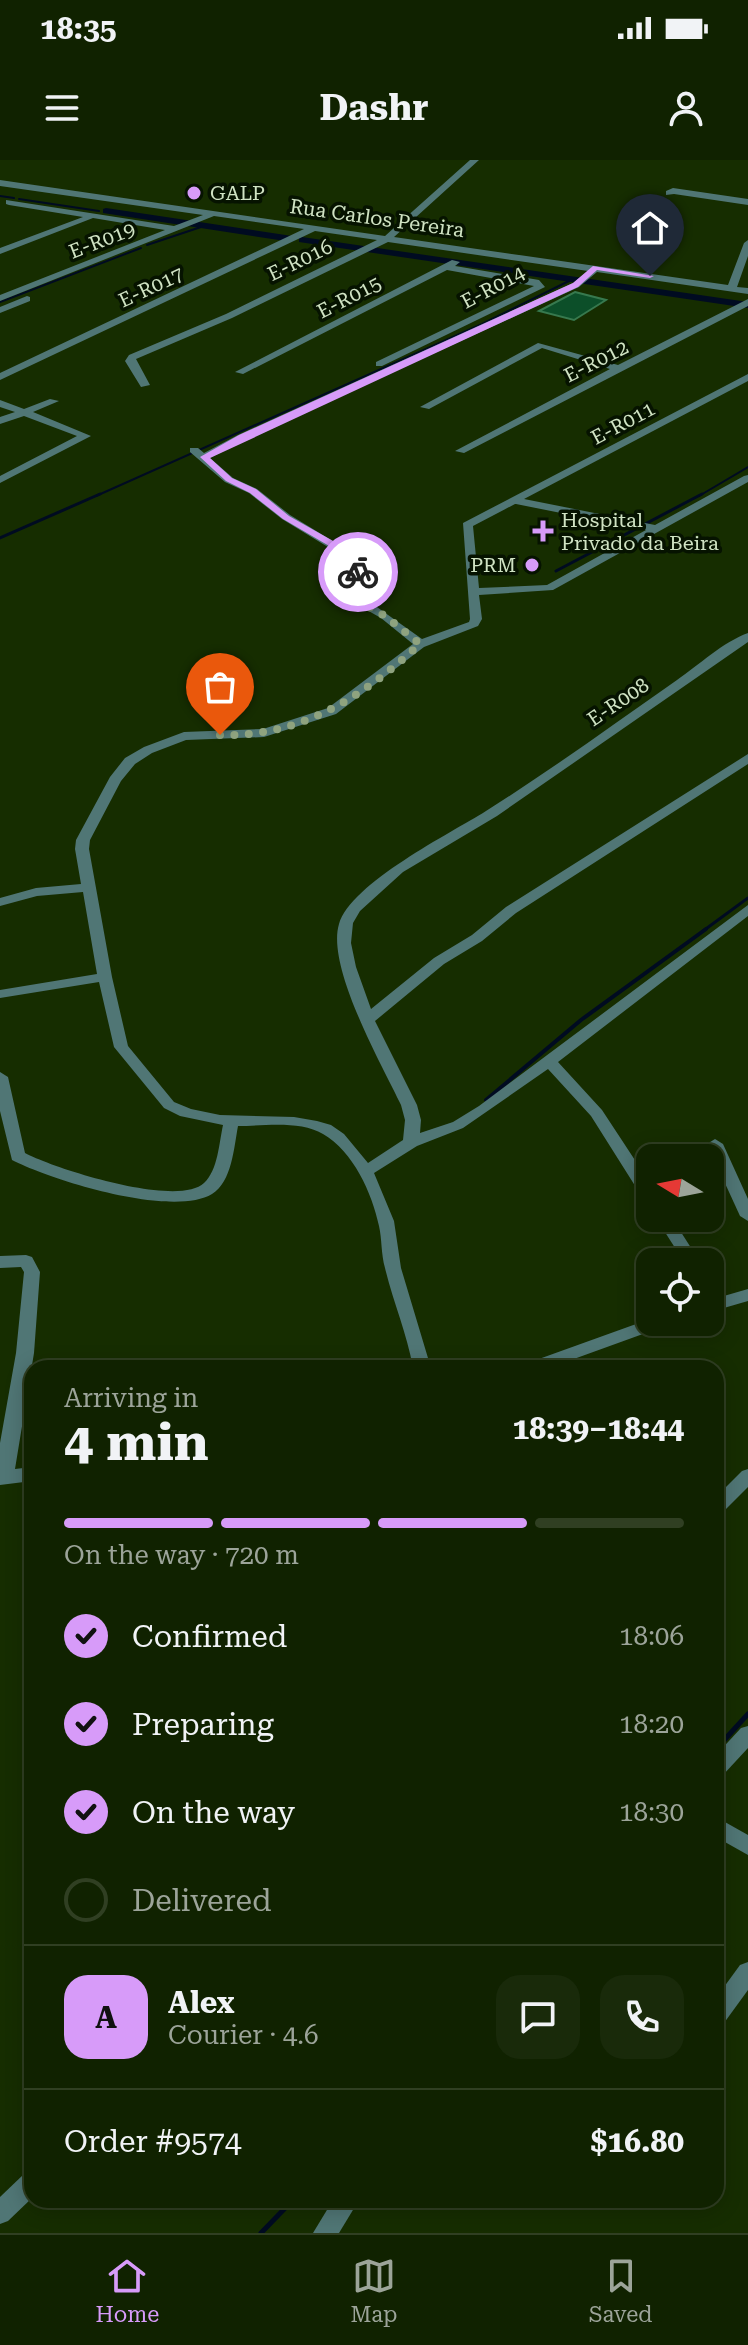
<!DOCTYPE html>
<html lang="en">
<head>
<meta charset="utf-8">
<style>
  body { margin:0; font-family:"Roboto Serif",serif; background:#192a0a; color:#f1f3f6; height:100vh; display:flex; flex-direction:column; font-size:30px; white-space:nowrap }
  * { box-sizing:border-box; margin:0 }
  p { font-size:26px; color:#9ca499 }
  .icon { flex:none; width:44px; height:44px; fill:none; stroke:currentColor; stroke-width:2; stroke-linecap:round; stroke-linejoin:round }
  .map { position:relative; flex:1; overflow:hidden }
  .details { position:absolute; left:24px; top:1200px; width:700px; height:848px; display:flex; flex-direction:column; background:#102200; border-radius:24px; box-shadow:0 4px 20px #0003,0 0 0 2px #303f22 }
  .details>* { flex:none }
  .needle { width:52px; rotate:280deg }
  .fabs { position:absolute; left:636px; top:984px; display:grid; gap:16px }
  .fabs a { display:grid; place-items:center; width:88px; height:88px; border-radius:16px; background:#102200; box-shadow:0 4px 20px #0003,0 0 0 2px #303f22; font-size:40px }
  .pin { position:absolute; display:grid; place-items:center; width:68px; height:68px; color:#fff; margin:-82px -34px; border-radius:50% 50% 50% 0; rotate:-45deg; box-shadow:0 0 8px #0007 }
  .pin .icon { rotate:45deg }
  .courier { position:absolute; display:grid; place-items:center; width:80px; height:80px; margin:-40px; border:6px solid #d79bf9; border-radius:50%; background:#fff; color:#222; box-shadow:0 2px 10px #0007 }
  .headline em { font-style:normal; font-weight:700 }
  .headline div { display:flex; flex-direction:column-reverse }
  .headline { display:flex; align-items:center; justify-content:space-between; height:136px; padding:0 40px }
  h1 { font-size:52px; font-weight:700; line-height:60px }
  .bar { display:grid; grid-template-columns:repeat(4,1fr); gap:12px 8px; align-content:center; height:96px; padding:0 40px }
  .bar i { height:10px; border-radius:6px; background:#303f22 }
  .bar .selected { background:#d79bf9 }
  .bar p { grid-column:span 4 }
  .line { display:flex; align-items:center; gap:20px; padding:0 40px; border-top:2px solid #303f22 }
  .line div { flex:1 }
  .round { display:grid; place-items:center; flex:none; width:84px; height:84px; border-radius:24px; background:#192a0a }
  ol { padding:0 40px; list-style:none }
  li { display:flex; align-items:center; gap:24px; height:88px }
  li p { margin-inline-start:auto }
  li .icon { padding:8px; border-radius:50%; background:#d79bf9; color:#111; stroke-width:4 }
  li:last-child { color:#9ca499 }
  li i { width:44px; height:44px; border:4px solid #303f22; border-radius:50% }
  .status { display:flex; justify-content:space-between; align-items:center; height:56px; padding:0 40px; background:#102200; direction:ltr }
  .status svg { height:22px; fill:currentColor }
  header { display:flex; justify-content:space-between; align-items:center; height:104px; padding:0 40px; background:#102200; font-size:36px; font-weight:700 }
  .tab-bar { display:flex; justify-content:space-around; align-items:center; height:112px; border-top:2px solid #303f22; background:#102200; font-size:22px; color:#9ca499 }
  .tab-bar a { display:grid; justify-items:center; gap:4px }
  .tab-bar .selected { color:#d79bf9 }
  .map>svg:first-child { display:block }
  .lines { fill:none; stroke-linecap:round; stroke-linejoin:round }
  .stream-far3 { stroke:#000b21; stroke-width:2 }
  .stream-far2 { stroke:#000b21; stroke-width:3 }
  .stream-far1 { stroke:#000b21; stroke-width:4 }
  .stream { stroke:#000b21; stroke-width:5 }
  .canal { fill:#000b21; fill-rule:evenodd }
  .building { fill:#0c4f29; stroke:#37794e; stroke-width:2 }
  .minor { fill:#507675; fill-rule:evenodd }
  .route { fill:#d79bf9 }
  .done { stroke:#8fa37f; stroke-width:8; stroke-dasharray:0 14.4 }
  .poi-dot { fill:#d79bf9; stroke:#061300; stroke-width:3 }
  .labels { text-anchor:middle; stroke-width:7; stroke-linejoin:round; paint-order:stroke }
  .far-poi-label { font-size:20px; fill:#d0e3c3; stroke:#061300; text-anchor:start }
  .far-street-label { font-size:20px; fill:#d0e3c3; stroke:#061300 }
</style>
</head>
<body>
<div class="status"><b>18:35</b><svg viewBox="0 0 49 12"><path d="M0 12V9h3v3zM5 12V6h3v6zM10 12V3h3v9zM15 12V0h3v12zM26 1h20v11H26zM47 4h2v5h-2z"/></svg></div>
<header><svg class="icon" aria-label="menu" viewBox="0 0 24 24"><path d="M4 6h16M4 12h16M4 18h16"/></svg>Dashr<svg class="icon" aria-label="person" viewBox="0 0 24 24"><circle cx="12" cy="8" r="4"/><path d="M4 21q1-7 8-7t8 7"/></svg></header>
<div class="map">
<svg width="748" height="2073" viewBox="0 0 748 2073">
  <rect width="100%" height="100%" fill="#162d00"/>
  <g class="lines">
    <g class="stream-far3">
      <polyline points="0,36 14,38"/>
      <polyline points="19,39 99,51"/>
      <polyline points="147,85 201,67"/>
      <polyline points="0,142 141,88"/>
      <polyline points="96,336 482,164 571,120"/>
      <polyline points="699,336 748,307"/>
    </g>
    <g class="stream-far2">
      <polyline points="0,378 100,334"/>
      <polyline points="556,411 702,334"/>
      <polyline points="703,771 748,738"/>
    </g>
    <polyline class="stream-far1" points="486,940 581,860 706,769"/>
    <g class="stream">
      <polyline points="716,1589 748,1554"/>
      <polyline points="261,2073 293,2040"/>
    </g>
    <g class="canal">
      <polygon points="106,48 292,76 296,79 292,82 103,53 103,49"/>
      <polygon points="302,77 748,142 748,148 299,82 299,78"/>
    </g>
  </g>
  <polygon class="building" points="575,132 606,140 574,160 539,151"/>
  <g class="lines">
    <g class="minor">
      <path d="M 470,0 L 479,0 L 394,77 L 728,125 L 744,83 L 748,80 L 748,96 L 737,127 L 748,128 L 748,134 L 597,112 L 579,127 L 246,279 L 210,298 L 233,318 L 257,329 L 290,355 L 349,391 L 364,412 L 374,445 L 422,479 L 469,462 L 470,459 L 463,363 L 748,214 L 748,221 L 524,339 L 655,365 L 744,316 L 748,315 L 748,322 L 553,430 L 479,435 L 482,459 L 478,466 L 424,487 L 336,554 L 264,577 L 186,580 L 152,593 L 135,604 L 121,621 L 90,680 L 89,689 L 112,817 L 128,886 L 174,942 L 191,949 L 220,955 L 294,957 L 317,961 L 331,965 L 344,974 L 368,1003 L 403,980 L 405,960 L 401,945 C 382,905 326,807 339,764 C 351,723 451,673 486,651 C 551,610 614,564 677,520 C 699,505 723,482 748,473 L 748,482 L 497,656 L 403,712 L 360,751 L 353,763 L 351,783 L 356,807 L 371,849 L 434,798 L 472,775 L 506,747 L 748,594 L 748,604 L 516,753 L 482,781 L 444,804 L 375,861 L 417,945 L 421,960 L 420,973 L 453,962 L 479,946 L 748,745 L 748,756 L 558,902 L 602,950 L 650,1023 L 650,1041 L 644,1040 L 591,956 L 548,909 L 463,968 L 417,986 L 374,1013 L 394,1061 L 401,1108 L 431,1208 L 413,1208 C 407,1173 393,1142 385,1108 C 381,1094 382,1079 379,1066 C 372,1033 353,991 323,974 C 300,960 263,966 238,966 C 234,987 232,1022 212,1034 C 172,1058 51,1020 12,1000 L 0,951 L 0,912 L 8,917 L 25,993 C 55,1009 178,1048 204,1023 C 218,1010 219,983 223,965 L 180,956 L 164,948 L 114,887 L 99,822 L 0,838 L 0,830 L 97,814 L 83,732 L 37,736 L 0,746 L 0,738 L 36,728 L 81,724 L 75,689 L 76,680 L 110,617 L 125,598 L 144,587 L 184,572 L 263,569 L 328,548 L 413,484 L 381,458 L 365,449 L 352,412 L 341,395 L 282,359 L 249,333 L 225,322 L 190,292 L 190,288 L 198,288 L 204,293 L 238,275 L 573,123 L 588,111 L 388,82 L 232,158 L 136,199 L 150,225 L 141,227 L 125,201 L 129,195 L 226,154 L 377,80 L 315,71 L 0,220 L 0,213 L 304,69 L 214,56 L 0,141 L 0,135 L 165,70 L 93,58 L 0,94 L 0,88 L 83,57 L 9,45 L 6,44 L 6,40 L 174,66 L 203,55 L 0,26 L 0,20 L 385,76 ZM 515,344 L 516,344 L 646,370 L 547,425 L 479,428 L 473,366 Z"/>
      <polygon points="673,28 748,39 748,45 674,34 666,35 666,31"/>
      <polygon points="452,100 460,102 455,106 539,120 545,127 382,206 376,206 376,202 534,126 447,110 243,214 235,212"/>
      <polygon points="27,136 30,137 30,141 0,153 0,147"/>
      <polygon points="748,139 748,146 464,293 455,291 610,209 542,188 429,249 420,247 538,183 618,205"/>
      <polygon points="50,239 59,241 33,252 91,276 0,323 0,316 77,276 24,256 0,264 0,257 15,252 0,247 0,240 24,249"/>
      <polygon points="715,979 723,984 748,1039 748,1061 740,1056 707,984"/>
      <polygon points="656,1058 672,1058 700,1102 684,1102"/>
      <polygon points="26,1095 32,1097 40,1112 34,1193 15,1309 32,1307 32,1321 0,1325 0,1283 16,1193 24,1112 21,1107 0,1108 0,1096"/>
      <polygon points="748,1129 748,1141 710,1152 710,1140"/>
      <polygon points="650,1159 650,1162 667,1162 665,1166 549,1208 522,1208 525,1204"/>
      <polygon points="748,1309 748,1327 722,1353 716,1355 716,1337 742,1311"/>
      <polygon points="748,1566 748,1588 723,1615 716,1617 716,1595 741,1568"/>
      <polygon points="716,1657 748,1675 748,1695 716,1677"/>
      <polygon points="748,1802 748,1830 724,1863 716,1866 716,1838 740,1805"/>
      <polygon points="32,2011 32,2038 8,2061 0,2064 0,2037 24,2014"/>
      <polygon points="333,2040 359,2040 339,2073 313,2073"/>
    </g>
  </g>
  <polygon class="route" points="593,106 654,116 650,118 597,110 578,127 210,298 232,318 256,329 289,356 342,386 361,414 355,414 336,390 283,359 250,333 226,321 200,297 239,275 573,123"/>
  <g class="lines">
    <path class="done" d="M 220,575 C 302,577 362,537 420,484 L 385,456 L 369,447 L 358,412"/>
  </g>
  <g class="poi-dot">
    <circle cx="194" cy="33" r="8"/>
    <path d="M539 359h8v8h8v8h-8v8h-8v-8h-8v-8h8z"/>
    <circle cx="532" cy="405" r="8"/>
  </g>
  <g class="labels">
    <g class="far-poi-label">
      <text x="210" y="40">GALP</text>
      <text x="561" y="367">Hospital<tspan x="561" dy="23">Privado da Beira</tspan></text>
      <text x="516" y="412" text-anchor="end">PRM</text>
    </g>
    <g class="far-street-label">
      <text transform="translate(377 58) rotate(8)" y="7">Rua Carlos Pereira</text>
      <text transform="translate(102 80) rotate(-21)" y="7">E-R019</text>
      <text transform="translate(300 100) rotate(-26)" y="7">E-R016</text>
      <text transform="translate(151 127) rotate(-25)" y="7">E-R017</text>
      <text transform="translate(493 127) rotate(-28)" y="7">E-R014</text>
      <text transform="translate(349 137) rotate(-27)" y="7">E-R015</text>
      <text transform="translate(596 201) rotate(-27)" y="7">E-R012</text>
      <text transform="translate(623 263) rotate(-28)" y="7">E-R011</text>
      <text transform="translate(618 542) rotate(-34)" y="7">E-R008</text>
    </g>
  </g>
</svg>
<div class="fabs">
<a><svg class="needle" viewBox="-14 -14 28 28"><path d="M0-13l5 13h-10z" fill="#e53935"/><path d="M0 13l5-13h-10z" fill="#9ca499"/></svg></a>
<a><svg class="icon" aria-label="locate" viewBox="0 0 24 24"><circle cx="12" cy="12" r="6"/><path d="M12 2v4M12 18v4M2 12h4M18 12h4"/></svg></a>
</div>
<div class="pin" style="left:220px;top:575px;background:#ea580c"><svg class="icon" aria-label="bag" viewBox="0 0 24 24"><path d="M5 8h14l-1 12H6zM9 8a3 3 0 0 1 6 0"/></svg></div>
<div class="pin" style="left:650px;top:116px;background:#1f2937"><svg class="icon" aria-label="home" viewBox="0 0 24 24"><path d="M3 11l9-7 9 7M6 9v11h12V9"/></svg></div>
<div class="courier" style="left:358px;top:412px"><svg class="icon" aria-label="bike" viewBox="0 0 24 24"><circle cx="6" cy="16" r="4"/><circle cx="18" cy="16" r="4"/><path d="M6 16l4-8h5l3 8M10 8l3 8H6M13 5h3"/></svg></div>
<section class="details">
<div class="headline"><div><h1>4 min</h1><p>Arriving in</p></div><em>18:39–18:44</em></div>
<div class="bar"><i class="selected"></i><i class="selected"></i><i class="selected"></i><i></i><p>On the way · 720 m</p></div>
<ol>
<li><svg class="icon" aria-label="check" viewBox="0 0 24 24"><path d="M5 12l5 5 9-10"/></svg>Confirmed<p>18:06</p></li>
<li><svg class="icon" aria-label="check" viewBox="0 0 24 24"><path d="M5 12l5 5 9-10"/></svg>Preparing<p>18:20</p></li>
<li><svg class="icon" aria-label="check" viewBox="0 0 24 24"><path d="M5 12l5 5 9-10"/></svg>On the way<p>18:30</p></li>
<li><i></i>Delivered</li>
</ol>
<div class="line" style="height:144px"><b class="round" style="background:#d79bf9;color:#111">A</b><div><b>Alex</b><p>Courier · 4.6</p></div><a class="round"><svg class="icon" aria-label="chat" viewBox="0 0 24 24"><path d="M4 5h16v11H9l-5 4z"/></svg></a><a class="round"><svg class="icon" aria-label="phone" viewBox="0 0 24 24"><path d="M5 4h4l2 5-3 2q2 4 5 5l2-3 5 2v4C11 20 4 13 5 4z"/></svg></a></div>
<div class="line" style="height:104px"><div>Order #9574</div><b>$16.80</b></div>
</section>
</div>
<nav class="tab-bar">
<a class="selected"><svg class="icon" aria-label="home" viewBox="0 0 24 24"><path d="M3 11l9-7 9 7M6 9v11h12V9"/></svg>Home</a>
<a><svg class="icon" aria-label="map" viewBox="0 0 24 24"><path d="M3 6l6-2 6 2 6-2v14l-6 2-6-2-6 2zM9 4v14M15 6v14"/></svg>Map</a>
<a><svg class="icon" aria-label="saved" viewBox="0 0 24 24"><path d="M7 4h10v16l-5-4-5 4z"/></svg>Saved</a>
</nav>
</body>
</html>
